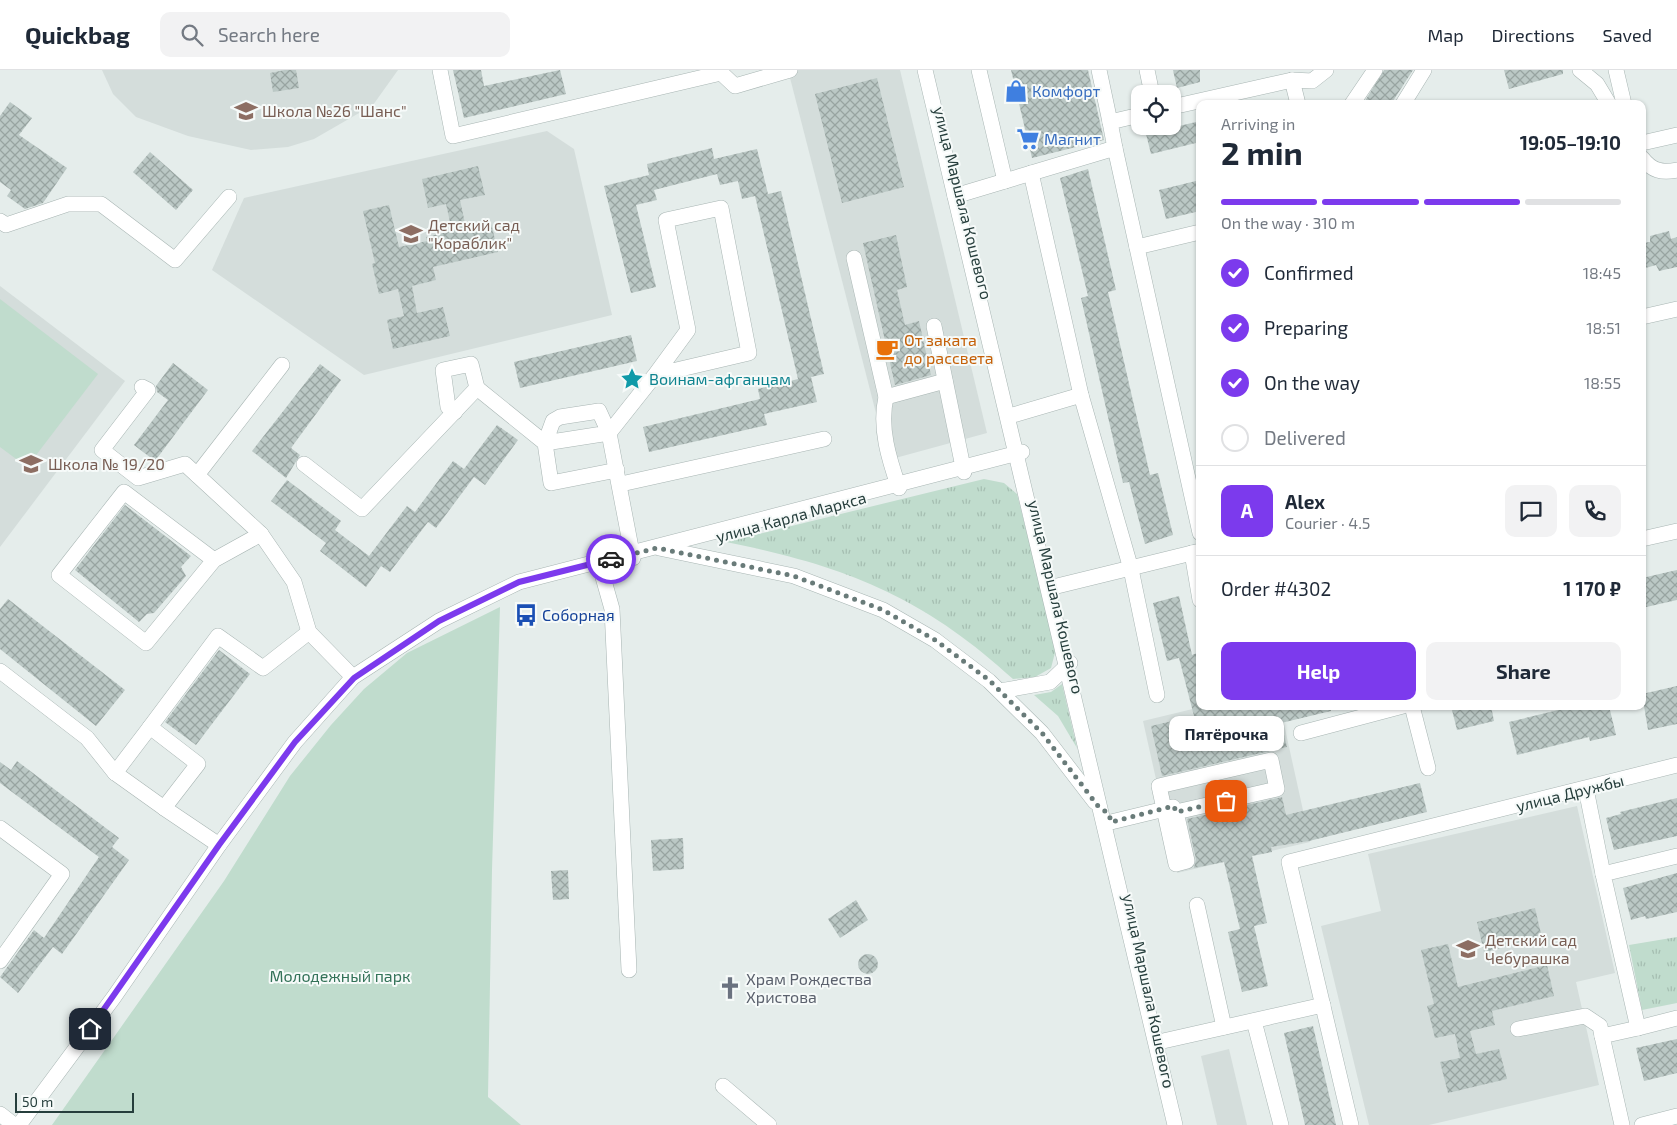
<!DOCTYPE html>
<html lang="en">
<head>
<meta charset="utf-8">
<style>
  body { margin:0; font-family:"Exo 2",sans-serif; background:#f2f2f3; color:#1f2937; height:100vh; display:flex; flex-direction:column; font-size:19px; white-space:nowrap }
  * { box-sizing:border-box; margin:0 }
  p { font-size:16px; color:#747a83 }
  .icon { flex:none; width:28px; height:28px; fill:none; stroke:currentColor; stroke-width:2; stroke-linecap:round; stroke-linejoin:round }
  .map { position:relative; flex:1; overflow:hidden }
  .details { position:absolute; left:1196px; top:30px; width:450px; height:610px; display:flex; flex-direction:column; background:#fff; border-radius:10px; box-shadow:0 1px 4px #0004 }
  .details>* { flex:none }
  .fabs { position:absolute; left:1131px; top:15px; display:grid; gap:10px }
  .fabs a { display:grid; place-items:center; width:50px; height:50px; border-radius:10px; background:#fff; box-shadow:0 1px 4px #0004; font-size:25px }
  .scale { position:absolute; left:15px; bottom:12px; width:119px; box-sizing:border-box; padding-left:5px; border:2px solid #263e3c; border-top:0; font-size:14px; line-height:18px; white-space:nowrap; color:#263e3c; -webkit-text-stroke:4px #f6faf9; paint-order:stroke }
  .pin { position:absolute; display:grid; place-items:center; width:42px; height:42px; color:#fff; margin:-21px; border-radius:10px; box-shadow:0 2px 8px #0006 }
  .courier { position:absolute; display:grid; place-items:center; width:50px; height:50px; margin:-25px; border:4px solid #7c3aed; border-radius:50%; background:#fff; color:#222; box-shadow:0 1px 6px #0007 }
  .bubble { position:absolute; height:35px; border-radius:10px; background:#fff; box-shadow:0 1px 4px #0004; font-size:16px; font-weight:700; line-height:35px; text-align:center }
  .head em { font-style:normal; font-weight:700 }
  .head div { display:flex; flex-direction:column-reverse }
  .head { display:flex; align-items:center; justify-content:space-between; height:85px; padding:0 25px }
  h1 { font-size:32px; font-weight:700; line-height:38px }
  .bar { display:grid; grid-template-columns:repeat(4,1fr); gap:8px 5px; align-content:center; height:60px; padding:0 25px }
  .bar i { height:6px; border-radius:4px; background:#e0e1e3 }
  .bar .on { background:#7c3aed }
  .bar p { grid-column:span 4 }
  .line { display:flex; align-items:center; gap:12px; padding:0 25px; border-top:1px solid #e0e1e3 }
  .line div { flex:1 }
  .round { display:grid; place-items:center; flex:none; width:52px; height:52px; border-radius:10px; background:#f2f2f3 }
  ol { padding:0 25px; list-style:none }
  li { display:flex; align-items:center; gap:15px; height:55px }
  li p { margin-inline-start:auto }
  li .icon { padding:5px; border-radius:50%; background:#7c3aed; color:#fff; stroke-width:4 }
  li:last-child { color:#747a83 }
  li i { width:28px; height:28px; border:2px solid #e0e1e3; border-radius:50% }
  .button { display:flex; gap:10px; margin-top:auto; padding:10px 25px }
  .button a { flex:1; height:58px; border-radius:10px; background:#7c3aed; color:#fff; font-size:20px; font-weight:700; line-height:58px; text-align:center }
  .button a+a { background:#f2f2f3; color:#1f2937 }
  header { display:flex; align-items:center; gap:30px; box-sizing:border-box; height:70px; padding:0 25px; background:#fff; border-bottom:1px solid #e0e1e3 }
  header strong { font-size:24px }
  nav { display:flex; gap:28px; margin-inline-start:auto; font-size:18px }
  .search { width:350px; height:45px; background:#f2f2f3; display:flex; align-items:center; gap:12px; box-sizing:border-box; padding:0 18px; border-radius:10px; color:#747a83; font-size:19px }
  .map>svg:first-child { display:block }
  .built { fill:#d4dddb }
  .grass { fill:url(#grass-tufts) }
  .park { fill:#c0dccd }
  .building { fill:url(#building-cross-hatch) }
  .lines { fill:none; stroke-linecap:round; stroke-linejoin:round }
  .minor-casing { stroke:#a8b5b3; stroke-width:16 }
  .minor { stroke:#fff; stroke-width:15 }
  .done { stroke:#697b79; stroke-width:5; stroke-dasharray:0 9 }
  .route { stroke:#7c3aed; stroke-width:6 }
  .labels { text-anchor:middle; stroke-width:4; stroke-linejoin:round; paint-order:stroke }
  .shop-label { font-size:16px; fill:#366cbe; stroke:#f6faf9; text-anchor:start }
  .education-label { font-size:16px; fill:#785e54; stroke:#f6faf9; text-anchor:start }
  .street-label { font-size:16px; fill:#263e3c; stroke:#f6faf9 }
  .food-label { font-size:16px; fill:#c56008; stroke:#f6faf9; text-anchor:start }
  .culture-label { font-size:16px; fill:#0d838f; stroke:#f6faf9; text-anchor:start }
  .transit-label { font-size:16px; fill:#164399; stroke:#f6faf9; text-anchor:start }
  .park-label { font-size:16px; fill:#337258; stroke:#f6faf9 }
  .worship-label { font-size:16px; fill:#5b616d; stroke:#f6faf9; text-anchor:start }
</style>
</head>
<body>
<header>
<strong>Quickbag</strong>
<div class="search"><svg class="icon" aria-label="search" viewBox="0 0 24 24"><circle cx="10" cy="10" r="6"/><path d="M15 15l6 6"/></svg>Search here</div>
<nav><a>Map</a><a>Directions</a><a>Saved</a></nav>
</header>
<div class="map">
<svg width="1677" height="1055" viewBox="0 0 1677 1055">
  <defs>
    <pattern id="grass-tufts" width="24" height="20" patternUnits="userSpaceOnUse" patternTransform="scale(1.25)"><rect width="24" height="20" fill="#c0dccd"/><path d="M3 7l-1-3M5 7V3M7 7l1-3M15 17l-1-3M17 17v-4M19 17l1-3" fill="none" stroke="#a5beb1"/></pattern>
    <pattern id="building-cross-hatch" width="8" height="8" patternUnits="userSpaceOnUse" patternTransform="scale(1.25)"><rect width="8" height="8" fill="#bbc8c5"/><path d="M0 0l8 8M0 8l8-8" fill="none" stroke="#98a4a1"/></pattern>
  </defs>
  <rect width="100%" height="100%" fill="#e5edeb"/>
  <g class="built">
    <polygon points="102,0 398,0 373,35 314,69 288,77 251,80 188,66 136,47 113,24"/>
    <polygon points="788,0 900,0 987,363 888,390"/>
    <polygon points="547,61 574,79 612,245 364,305 212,200 244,128"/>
    <polygon points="0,216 125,311 0,477"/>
    <polygon points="1205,636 1280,636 1310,772 1177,803 1143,651"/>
    <polygon points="1577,736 1615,903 1576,912 1599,1015 1429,1055 1369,1055 1321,856 1381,841 1368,784"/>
    <polygon points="1229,979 1247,1055 1217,1055 1201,986"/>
  </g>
  <g class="grass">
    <path d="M 984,409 L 1004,413 L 1017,424 L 1056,579 L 1051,598 L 1035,607 L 1013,609 C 922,526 845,496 726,472 Z"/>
    <polygon points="1062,614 1077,678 1058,646 1034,625 1051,622"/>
    <polygon points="1677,867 1677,933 1642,940 1629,875"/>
  </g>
  <g class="park">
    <polygon points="0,229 98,304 27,397 0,377"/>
    <polygon points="500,537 492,800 488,1027 521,1055 52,1055 224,811 290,706 331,655 364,619 407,583"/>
  </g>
  <g class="building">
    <polygon points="285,0 296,0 299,18 273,22 270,3"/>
    <polygon points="453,0 481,0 484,16 560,0 566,24 464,48"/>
    <polygon points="1011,0 1088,0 1104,70 1032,88"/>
    <polygon points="1173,0 1200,0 1200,12 1177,18"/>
    <polygon points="1384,0 1413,0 1391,34 1363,34"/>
    <polygon points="1504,0 1563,0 1563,4 1509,19"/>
    <polygon points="877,8 904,117 842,133 815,24"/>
    <polygon points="10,32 32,48 19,65 67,98 43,133 25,139 7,126 11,120 0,112 0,46"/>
    <polygon points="1200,51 1200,72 1151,84 1146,64"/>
    <polygon points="712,78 714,89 757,79 768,124 781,121 824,304 811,307 817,332 764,344 767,355 649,382 643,357 760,329 758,319 798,309 755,126 742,129 738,111 720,115 717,104 654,120 657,130 636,135 656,217 631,223 604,116 649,105 647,94"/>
    <polygon points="150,82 193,120 176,140 133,102"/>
    <polygon points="478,96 485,125 460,130 466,158 491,153 498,182 433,197 436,210 412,216 417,243 443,237 450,266 393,279 387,250 404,246 398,219 379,224 372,194 375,193 363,141 389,135 399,177 427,171 426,167 452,161 446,134 428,138 422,109"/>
    <polygon points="1088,99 1116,220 1108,222 1150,405 1158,403 1173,465 1145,474 1129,412 1123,413 1081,228 1088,226 1060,108"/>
    <polygon points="1200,110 1200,141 1166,149 1159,120"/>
    <polygon points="1669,161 1671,169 1677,167 1677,197 1659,201 1656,195 1642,199 1642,173 1650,172 1650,166"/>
    <polygon points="896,165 907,217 897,220 905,255 919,251 931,305 895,315 863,173"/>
    <polygon points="631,265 637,291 520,318 514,292"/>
    <polygon points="173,293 208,320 155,391 134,375 168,330 157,322 156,316"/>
    <polygon points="320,294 341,310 291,378 300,385 286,408 252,381"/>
    <polygon points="497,355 518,370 485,415 474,407 436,458 428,452 390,502 381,496 366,517 320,481 326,473 271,431 287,410 341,451 335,460 369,486 407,436 415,442 453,391 464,399"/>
    <polygon points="125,435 191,486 181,497 186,506 154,543 147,544 139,552 75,500"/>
    <polygon points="1677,500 1677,530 1642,538 1642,508"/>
    <polygon points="1179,526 1192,585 1200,582 1200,636 1220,636 1220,640 1235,636 1330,636 1331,641 1281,653 1287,677 1162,706 1151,656 1194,646 1179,588 1167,591 1153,533"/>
    <polygon points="8,529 125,620 96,656 0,579 0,539"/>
    <polygon points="219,580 250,604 196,675 165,652"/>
    <polygon points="1677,616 1677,654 1648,660 1642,624"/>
    <polygon points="1468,636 1491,636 1494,651 1457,660 1452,640"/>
    <polygon points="1575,636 1609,636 1616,665 1590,671 1589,667 1517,685 1509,652"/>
    <polygon points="17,691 119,768 112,777 129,790 62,884 53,877 18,923 0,907 34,860 44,868 99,787 0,713 0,692 11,700"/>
    <polygon points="1420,713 1427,742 1309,771 1271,777 1272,782 1252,786 1267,853 1254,856 1268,916 1242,922 1228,862 1240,859 1224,792 1194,798 1196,789 1187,749 1282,727 1286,745"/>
    <polygon points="1677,728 1677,766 1614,780 1606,748 1621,744 1620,742"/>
    <polygon points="683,768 684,799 653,801 651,770"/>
    <polygon points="568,800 569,829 553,830 551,801"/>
    <polygon points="1677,803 1677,842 1646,849 1645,846 1631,850 1623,818"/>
    <polygon points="856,830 868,850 840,868 828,849"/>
    <polygon points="1535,838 1542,868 1484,882 1477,852"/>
    <polygon points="1448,874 1458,917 1547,895 1554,926 1492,941 1495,955 1470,961 1476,984 1499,979 1507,1009 1448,1023 1440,992 1460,988 1455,964 1435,968 1427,936 1434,934 1421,880"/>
    <circle cx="868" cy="894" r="10"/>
    <polygon points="1313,956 1336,1055 1305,1055 1284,963"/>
    <polygon points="1677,969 1677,1003 1644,1011 1636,978"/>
  </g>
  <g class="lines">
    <defs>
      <g id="minor">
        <polyline points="440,0 453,66 721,3"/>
        <polyline points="718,0 735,16 790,0"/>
        <polyline points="925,0 1175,1055"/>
        <polyline points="979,0 1005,111"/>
        <polyline points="1099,0 1110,52"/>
        <polyline points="1147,0 1152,24"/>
        <polyline points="1580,0 1597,14 1609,34"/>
        <polyline points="1616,0 1624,34"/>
        <polyline points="1292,10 1298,34"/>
        <polyline points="1352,34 1375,0"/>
        <polyline points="1403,34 1424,0"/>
        <polyline points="1172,37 1292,10 1312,11 1326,0"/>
        <polyline points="1642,73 1677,65"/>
        <polyline points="1115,78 1110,52 1140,45"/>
        <path d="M 1642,88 C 1652,101 1662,103 1677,100"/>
        <polyline points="1031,103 1081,325"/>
        <polyline points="955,126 1115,78 1200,463"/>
        <polyline points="0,151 6,155 68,134 101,134 175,190 229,127"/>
        <polyline points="1137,177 1200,162"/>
        <path d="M 854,188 L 886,327 C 879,358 889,389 899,418"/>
        <polyline points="1642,247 1677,239"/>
        <polyline points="934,256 964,402"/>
        <polyline points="142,317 148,320 102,380 138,408 185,394 261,464 294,512 309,562 353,607"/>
        <polyline points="886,327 945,311"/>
        <polyline points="455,342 448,337 443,300 471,294 477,318"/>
        <polyline points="1013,345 1081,325 1131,499 1157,625"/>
        <polyline points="304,394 362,439 477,318 545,373 553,351 560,347 599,341 609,363 545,373 551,413 617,400"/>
        <polyline points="197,405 282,295"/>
        <polyline points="621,414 824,369"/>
        <polyline points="1642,469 1677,461"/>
        <polyline points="659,478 794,506 883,540 935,570 989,611 1042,663 1095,732"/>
        <polyline points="1192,483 1200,530"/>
        <polyline points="633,488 609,363 655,305 749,283 721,138 666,150 688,260 655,305"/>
        <polyline points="214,490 146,573 59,505 124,422 214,490 261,464"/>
        <polyline points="599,493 612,539 629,900"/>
        <polyline points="1053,517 1200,481"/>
        <polyline points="0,601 87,668 115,703"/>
        <polyline points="1000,621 1050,612 1070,593"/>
        <polyline points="1412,636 1428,698"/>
        <polyline points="150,657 115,703 164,738"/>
        <polyline points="1301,663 1403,636"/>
        <polygon points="1271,690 1277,719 1176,742 1187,791 1176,794 1159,716"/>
        <polyline points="1586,719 1603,804"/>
        <polyline points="1111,752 1173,737"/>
        <polyline points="0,758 62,804 0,891"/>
        <polyline points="219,775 164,738 198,694 150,657 218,566 263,598 309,562"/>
        <polyline points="1197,835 1224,957"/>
        <polyline points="1254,951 1281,1055"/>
        <polyline points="1638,958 1677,948"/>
        <polyline points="1518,959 1585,946 1600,956 1602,966"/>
        <polyline points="1163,971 1323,935"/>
        <polyline points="723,1016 769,1055"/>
        <polyline points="0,1044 14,1055"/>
        <polyline points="19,1055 114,927 219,775 295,672 353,607 439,551 519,512 1022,382"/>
        <polyline points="1351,1055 1289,792 1677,695"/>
        <polyline points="1622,1055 1602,966 1638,958 1603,804 1677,786"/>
        <polyline points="1642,1055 1677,1046"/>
      </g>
    </defs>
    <use href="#minor" class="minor-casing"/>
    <use href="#minor" class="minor"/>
  </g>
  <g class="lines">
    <polyline class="done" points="611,489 657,478 794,506 883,540 935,570 989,610 1042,663 1098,736 1109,744 1111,752 1174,736 1176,742 1226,731"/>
    <polyline class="route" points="90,959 219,775 295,672 354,608 439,551 519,512 611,489"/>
  </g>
  <defs>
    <symbol id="shop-bare" viewBox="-9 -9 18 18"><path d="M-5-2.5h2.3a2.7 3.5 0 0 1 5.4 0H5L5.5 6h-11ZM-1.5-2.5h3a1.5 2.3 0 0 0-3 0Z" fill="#3f7fe0" stroke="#f6faf9" stroke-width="2.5" paint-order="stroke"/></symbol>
    <symbol id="school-bare" viewBox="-9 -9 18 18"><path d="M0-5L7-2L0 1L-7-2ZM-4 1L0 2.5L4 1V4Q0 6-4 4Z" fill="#8d6e63" stroke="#f6faf9" stroke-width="2.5" paint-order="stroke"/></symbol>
    <symbol id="supermarket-bare" viewBox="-9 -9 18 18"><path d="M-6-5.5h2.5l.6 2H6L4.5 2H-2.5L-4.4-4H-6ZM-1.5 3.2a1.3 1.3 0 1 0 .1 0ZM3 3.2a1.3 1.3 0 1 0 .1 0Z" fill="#3f7fe0" stroke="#f6faf9" stroke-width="2.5" paint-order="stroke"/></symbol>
    <symbol id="cafe-bare" viewBox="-9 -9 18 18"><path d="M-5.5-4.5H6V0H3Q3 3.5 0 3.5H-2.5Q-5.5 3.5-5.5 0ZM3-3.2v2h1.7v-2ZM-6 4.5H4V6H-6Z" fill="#e8710a" stroke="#f6faf9" stroke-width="2.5" paint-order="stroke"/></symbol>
    <symbol id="sight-bare" viewBox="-9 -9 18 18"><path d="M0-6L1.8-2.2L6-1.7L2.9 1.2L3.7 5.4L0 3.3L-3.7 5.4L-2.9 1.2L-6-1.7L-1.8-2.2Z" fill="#0f9aa8" stroke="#f6faf9" stroke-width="2.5" paint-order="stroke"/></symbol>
    <symbol id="bus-bare" viewBox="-9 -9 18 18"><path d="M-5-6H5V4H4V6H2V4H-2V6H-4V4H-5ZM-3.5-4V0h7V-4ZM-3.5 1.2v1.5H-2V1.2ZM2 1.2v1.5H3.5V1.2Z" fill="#1a4fb4" stroke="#f6faf9" stroke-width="2.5" paint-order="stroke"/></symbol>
    <symbol id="church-bare" viewBox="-9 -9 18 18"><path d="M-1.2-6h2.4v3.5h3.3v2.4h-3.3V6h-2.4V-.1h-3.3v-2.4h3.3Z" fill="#6b7280" stroke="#f6faf9" stroke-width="2.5" paint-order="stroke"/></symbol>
  </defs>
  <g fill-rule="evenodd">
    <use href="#shop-bare" x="1000" y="5" width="32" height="32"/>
    <use href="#school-bare" x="230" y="25" width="32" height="32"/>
    <use href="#supermarket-bare" x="1012" y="53" width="32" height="32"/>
    <use href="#school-bare" x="395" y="148" width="32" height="32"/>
    <use href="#cafe-bare" x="871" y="263" width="32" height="32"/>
    <use href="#sight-bare" x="616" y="293" width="32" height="32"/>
    <use href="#school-bare" x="15" y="378" width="32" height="32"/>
    <use href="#bus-bare" x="510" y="529" width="32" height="32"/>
    <use href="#school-bare" x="1452" y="863" width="32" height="32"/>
    <use href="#church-bare" x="714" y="902" width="32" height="32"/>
  </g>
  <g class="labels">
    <g class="shop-label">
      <text x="1032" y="27">Комфорт</text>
      <text x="1044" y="75">Магнит</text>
    </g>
    <g class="education-label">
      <text x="262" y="47">Школа №26 "Шанс"</text>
      <text x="428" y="161">Детский сад<tspan x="428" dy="18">"Кораблик"</tspan></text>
      <text x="48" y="400">Школа № 19/20</text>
      <text x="1485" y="876">Детский сад<tspan x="1485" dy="18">Чебурашка</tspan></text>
    </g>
    <g class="street-label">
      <text transform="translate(963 133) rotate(76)" y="6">улица Маршала Кошевого</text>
      <text transform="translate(791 447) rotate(-15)" y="6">улица Карла Маркса</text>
      <text transform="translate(1056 527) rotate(77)" y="6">улица Маршала Кошевого</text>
      <text transform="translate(1570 723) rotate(-14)" y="6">улица Дружбы</text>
      <text transform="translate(1149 921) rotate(78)" y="6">улица Маршала Кошевого</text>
    </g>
    <g class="food-label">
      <text x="904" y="276">От заката<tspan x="904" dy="18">до рассвета</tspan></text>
    </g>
    <g class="culture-label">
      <text x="649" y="315">Воинам-афганцам</text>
    </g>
    <g class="transit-label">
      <text x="542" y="551">Соборная</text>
    </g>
    <g class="park-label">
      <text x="340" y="912">Молодежный парк</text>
    </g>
    <g class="worship-label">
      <text x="746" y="915">Храм Рождества<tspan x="746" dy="18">Христова</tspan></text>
    </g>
  </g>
</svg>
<div class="fabs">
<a><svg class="icon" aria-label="locate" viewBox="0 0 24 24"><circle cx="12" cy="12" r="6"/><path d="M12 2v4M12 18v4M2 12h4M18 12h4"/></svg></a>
</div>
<div class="scale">50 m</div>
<div class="pin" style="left:1226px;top:731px;background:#ea580c"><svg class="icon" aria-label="bag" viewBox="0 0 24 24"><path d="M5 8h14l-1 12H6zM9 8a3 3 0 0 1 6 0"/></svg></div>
<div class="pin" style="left:90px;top:959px;background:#1f2937"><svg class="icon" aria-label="home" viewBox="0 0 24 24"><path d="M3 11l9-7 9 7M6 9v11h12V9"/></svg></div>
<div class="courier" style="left:611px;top:489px"><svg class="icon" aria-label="car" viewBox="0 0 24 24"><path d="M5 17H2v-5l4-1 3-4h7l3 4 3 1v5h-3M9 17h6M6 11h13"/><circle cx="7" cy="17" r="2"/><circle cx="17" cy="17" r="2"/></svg></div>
<div class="bubble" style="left:1169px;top:646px;width:115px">Пятёрочка</div>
<section class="details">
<div class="head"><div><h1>2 min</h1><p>Arriving in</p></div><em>19:05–19:10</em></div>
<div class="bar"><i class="on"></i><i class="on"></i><i class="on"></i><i></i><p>On the way · 310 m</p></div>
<ol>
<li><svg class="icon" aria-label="check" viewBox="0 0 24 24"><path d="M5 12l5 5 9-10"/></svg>Confirmed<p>18:45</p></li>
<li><svg class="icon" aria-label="check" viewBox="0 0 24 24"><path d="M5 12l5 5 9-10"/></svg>Preparing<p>18:51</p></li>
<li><svg class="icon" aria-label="check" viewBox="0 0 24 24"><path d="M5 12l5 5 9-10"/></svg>On the way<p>18:55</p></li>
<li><i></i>Delivered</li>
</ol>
<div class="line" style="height:90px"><b class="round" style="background:#7c3aed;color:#fff">A</b><div><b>Alex</b><p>Courier · 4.5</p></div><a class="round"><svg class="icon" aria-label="chat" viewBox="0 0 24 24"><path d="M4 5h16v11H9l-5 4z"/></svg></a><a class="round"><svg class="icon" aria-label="phone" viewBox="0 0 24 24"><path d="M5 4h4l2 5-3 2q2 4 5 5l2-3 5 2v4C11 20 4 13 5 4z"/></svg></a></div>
<div class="line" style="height:65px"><div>Order #4302</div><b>1 170 ₽</b></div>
<div class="button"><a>Help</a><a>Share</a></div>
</section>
</div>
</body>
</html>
